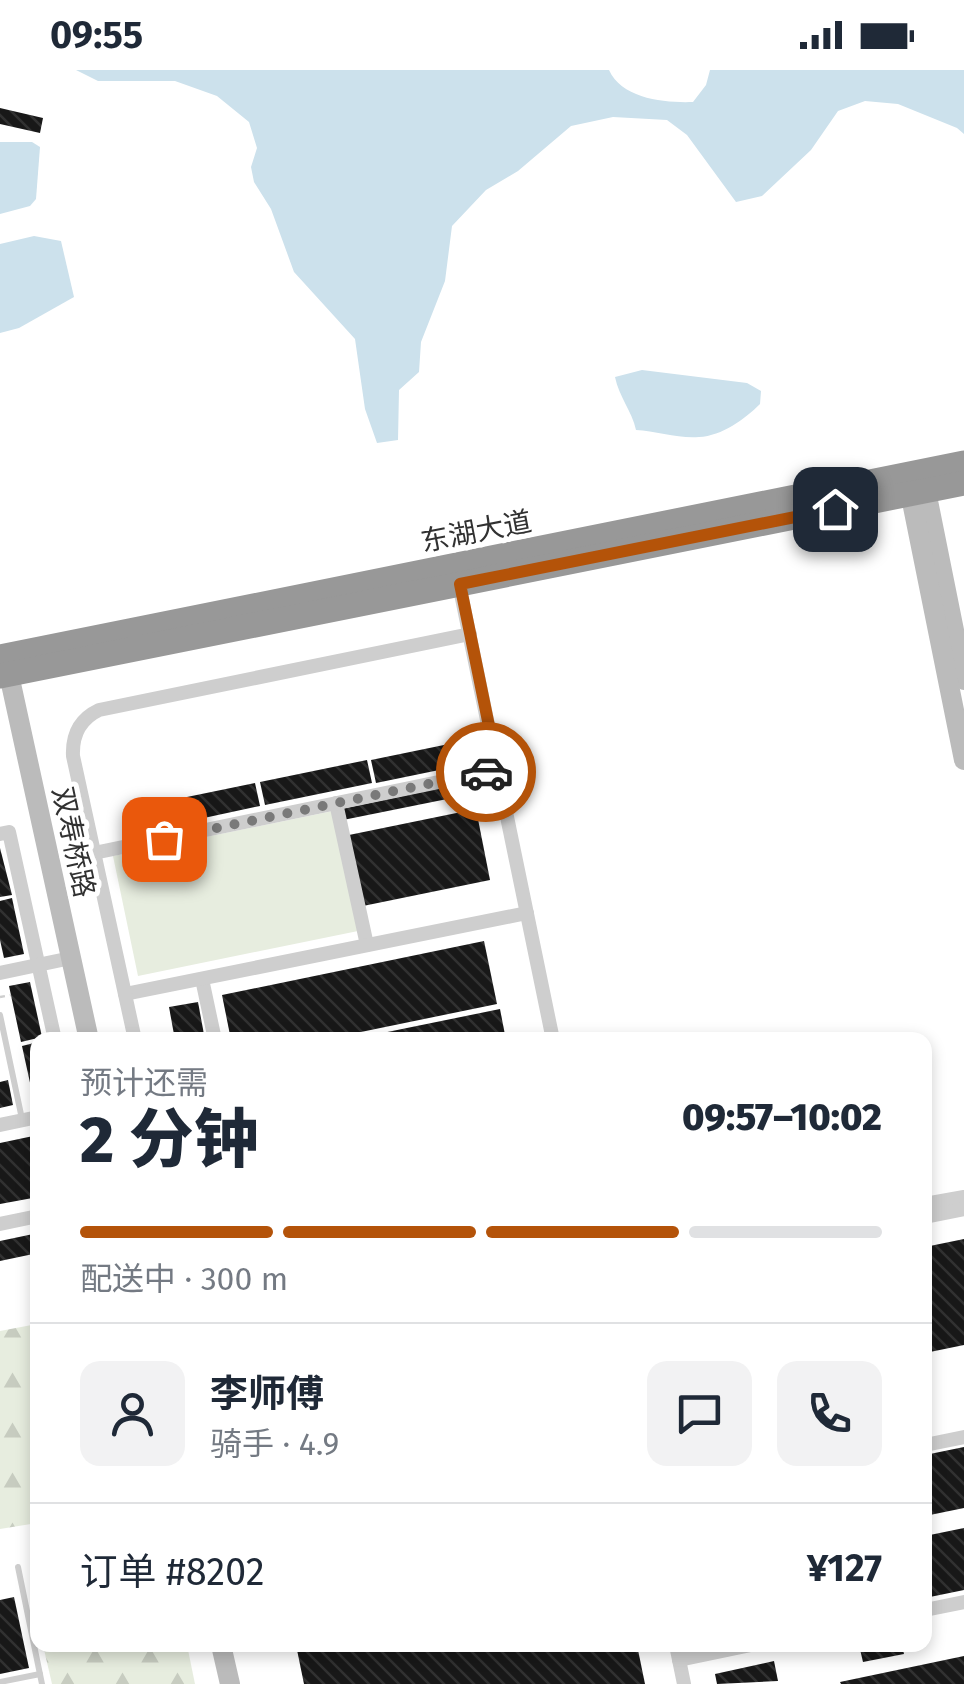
<!DOCTYPE html>
<html lang="zh">
<head>
<meta charset="utf-8">
<style>
  body { margin:0; font-family:"Fira Sans","Noto Sans SC",sans-serif; background:#f2f2f3; color:#1f2937; height:100vh; display:flex; flex-direction:column; font-size:38px; white-space:nowrap }
  * { box-sizing:border-box; margin:0 }
  p { font-size:32px; color:#747a83 }
  .icon { flex:none; width:55px; height:55px; fill:none; stroke:currentColor; stroke-width:2; stroke-linecap:round; stroke-linejoin:round }
  .map { position:relative; flex:1; overflow:hidden }
  .details { position:absolute; left:30px; top:962px; width:902px; height:620px; display:flex; flex-direction:column; background:#fff; border-radius:20px; box-shadow:0 5px 15px #0003 }
  .details>* { flex:none }
  .pin { position:absolute; display:grid; place-items:center; width:85px; height:85px; color:#fff; margin:-42px; border-radius:20px; box-shadow:0 5px 15px #0006 }
  .courier { position:absolute; display:grid; place-items:center; width:100px; height:100px; margin:-50px; border:8px solid #b45309; border-radius:50%; background:#fff; color:#222; box-shadow:0 2px 12px #0007 }
  .overview em { font-style:normal; font-weight:800 }
  .overview div { display:flex; flex-direction:column-reverse }
  .overview { display:flex; align-items:center; justify-content:space-between; height:170px; padding:0 50px }
  h1 { font-size:65px; font-weight:800; line-height:75px }
  .bar { display:grid; grid-template-columns:repeat(4,1fr); gap:15px 10px; align-content:center; height:120px; padding:0 50px }
  .bar i { height:12px; border-radius:8px; background:#e0e1e3 }
  .bar .current { background:#b45309 }
  .bar p { grid-column:span 4 }
  .line { display:flex; align-items:center; gap:25px; padding:0 50px; border-top:2px solid #e0e1e3 }
  .line div { flex:1 }
  .round { display:grid; place-items:center; flex:none; width:105px; height:105px; border-radius:20px; background:#f2f2f3 }
  .status { display:flex; justify-content:space-between; align-items:center; height:70px; padding:0 50px; background:#fff; direction:ltr }
  .status svg { height:28px; fill:currentColor }
  .map>svg:first-child { display:block }
  .green { fill:#e7eddf }
  .forest { fill:url(#forest-firs) }
  .water { fill:#cce1ec }
  .building { fill:url(#building-back-hatch) }
  .lines { fill:none; stroke-linecap:round; stroke-linejoin:round }
  .path { stroke:#cecece; stroke-width:2.5; stroke-dasharray:5 5; stroke-linecap:butt }
  .lane { stroke:#cecece; stroke-width:6 }
  .street { stroke:#cecece; stroke-width:14 }
  .secondary { stroke:#bbb; stroke-width:20 }
  .highway { stroke:#989898; stroke-width:25 }
  .done { stroke:#797979; stroke-width:10; stroke-dasharray:0 18 }
  .route { stroke:#b45309; stroke-width:12 }
  .labels { text-anchor:middle; stroke-width:10; stroke-linejoin:round; paint-order:stroke }
  .street-label { font-size:28px; fill:#313131; stroke:#fff }
</style>
</head>
<body>
<div class="status"><b>09:55</b><svg viewBox="0 0 49 12"><path d="M0 12V9h3v3zM5 12V6h3v6zM10 12V3h3v9zM15 12V0h3v12zM26 1h20v11H26zM47 4h2v5h-2z"/></svg></div>
<div class="map">
<svg width="964" height="1614" viewBox="0 0 964 1614">
  <defs>
    <pattern id="forest-firs" width="22" height="20" patternUnits="userSpaceOnUse" patternTransform="scale(2.5)"><rect width="22" height="20" fill="#e7eddf"/><path d="M5 1l3.5 6h-7zM16 11l3.5 6h-7z" fill="#c7ccc0"/></pattern>
    <pattern id="building-back-hatch" width="6" height="6" patternUnits="userSpaceOnUse" patternTransform="scale(2.5)"><rect width="6" height="6" fill="#181818"/><path d="M-1 5l2 2M0 0l6 6M5-1l2 2" fill="none" stroke="#313131"/></pattern>
  </defs>
  <rect width="100%" height="100%" fill="#fff"/>
  <polygon class="green" points="333,741 358,861 138,906 113,786"/>
  <g class="forest">
    <polygon points="37,1254 37,1453 0,1459 0,1261"/>
    <polygon points="43,1575 187,1575 195,1614 52,1614"/>
  </g>
  <g class="water">
    <path d="M 76,0 L 609,0 C 622,29 665,33 693,32 L 706,15 L 710,0 L 964,0 L 964,64 L 957,58 L 898,34 L 865,31 L 838,41 L 811,80 L 762,126 L 736,132 L 687,65 L 667,50 L 613,47 L 571,56 L 518,101 L 486,120 L 452,156 L 445,211 L 421,272 L 419,302 L 399,320 L 398,370 L 377,373 L 365,339 L 355,269 L 294,202 L 271,139 L 254,112 L 251,97 L 257,78 L 249,52 L 217,26 L 175,11 L 98,11 Z"/>
    <polygon points="0,72 32,72 40,77 36,129 30,136 0,144"/>
    <polygon points="34,166 61,171 74,227 19,258 0,263 0,174"/>
    <path d="M 642,300 L 747,313 L 761,321 L 760,334 C 745,349 722,366 699,367 C 680,369 656,361 636,360 C 632,341 619,327 615,307 Z"/>
  </g>
  <g class="building">
    <polygon points="0,38 43,48 40,63 0,54"/>
    <polygon points="478,668 483,691 376,713 371,690"/>
    <polygon points="367,690 372,713 265,735 260,712"/>
    <polygon points="255,713 260,736 153,759 148,735"/>
    <polygon points="464,713 467,725 343,750 341,739"/>
    <polygon points="476,739 490,810 363,836 349,765"/>
    <polygon points="0,778 12,825 0,827"/>
    <polygon points="12,828 24,884 4,888 0,870 0,831"/>
    <polygon points="484,871 497,934 322,970 231,970 222,925"/>
    <polygon points="30,912 42,967 21,972 9,916"/>
    <polygon points="198,932 205,970 175,970 169,937"/>
    <polygon points="500,939 506,970 358,970 358,968"/>
    <polygon points="38,972 38,1030 34,1031 22,976"/>
    <polygon points="8,1010 13,1035 0,1038 0,1012"/>
    <polygon points="38,1065 38,1127 0,1134 0,1073"/>
    <polygon points="38,1163 38,1183 0,1191 0,1171"/>
    <polygon points="964,1169 964,1275 925,1283 925,1177"/>
    <polygon points="964,1377 964,1438 925,1446 925,1385"/>
    <polygon points="964,1458 964,1520 925,1528 925,1466"/>
    <polygon points="14,1527 29,1598 0,1604 0,1530"/>
    <polygon points="296,1575 637,1575 645,1614 304,1614"/>
    <polygon points="859,1575 902,1575 904,1584 863,1592"/>
    <polygon points="964,1586 964,1614 841,1614 840,1612"/>
    <polygon points="774,1591 778,1611 717,1614 715,1604"/>
  </g>
  <g class="lines">
    <polyline class="path" points="0,927 11,925"/>
    <g class="lane">
      <polyline points="0,945 22,1049"/>
      <polyline points="18,1497 42,1614"/>
      <polyline points="0,1612 40,1604"/>
    </g>
    <g class="street">
      <polyline points="459,514 553,970"/>
      <polyline points="336,733 367,875"/>
      <polyline points="0,764 9,762 55,970"/>
      <polyline points="94,783 497,700"/>
      <polyline points="0,903 71,888"/>
      <polyline points="202,909 215,970"/>
      <polyline points="125,924 527,843"/>
      <path d="M 135,970 L 73,686 C 72,665 80,649 99,640 L 470,564"/>
      <polyline points="0,1055 38,1047"/>
      <polyline points="925,1134 964,1127"/>
      <polyline points="925,1147 964,1139"/>
      <polyline points="0,1154 38,1146"/>
      <polyline points="925,1375 964,1367"/>
      <polyline points="925,1540 964,1532"/>
      <polyline points="676,1575 684,1614"/>
      <polyline points="679,1590 751,1575"/>
    </g>
    <g class="secondary">
      <polyline points="923,406 964,610"/>
      <polyline points="908,412 964,690"/>
      <polyline points="6,591 89,970"/>
      <polyline points="221,1575 230,1614"/>
    </g>
    <g class="highway">
      <polyline points="0,587 964,393"/>
      <polyline points="0,606 964,413"/>
    </g>
  </g>
  <g class="lines">
    <polyline class="done" points="164,769 486,702"/>
    <polyline class="route" points="486,702 498,700 460,514 835,439"/>
  </g>
  <g class="labels">
    <g class="street-label">
      <text transform="translate(476 461) rotate(-11)" y="10">东湖大道</text>
      <text transform="translate(74 772) rotate(78)" y="10">双寿桥路</text>
    </g>
  </g>
</svg>
<div class="pin" style="left:164px;top:769px;background:#ea580c"><svg class="icon" aria-label="bag" viewBox="0 0 24 24"><path d="M5 8h14l-1 12H6zM9 8a3 3 0 0 1 6 0"/></svg></div>
<div class="pin" style="left:835px;top:439px;background:#1f2937"><svg class="icon" aria-label="home" viewBox="0 0 24 24"><path d="M3 11l9-7 9 7M6 9v11h12V9"/></svg></div>
<div class="courier" style="left:486px;top:702px"><svg class="icon" aria-label="car" viewBox="0 0 24 24"><path d="M5 17H2v-5l4-1 3-4h7l3 4 3 1v5h-3M9 17h6M6 11h13"/><circle cx="7" cy="17" r="2"/><circle cx="17" cy="17" r="2"/></svg></div>
<section class="details">
<div class="overview"><div><h1>2 分钟</h1><p>预计还需</p></div><em>09:57–10:02</em></div>
<div class="bar"><i class="current"></i><i class="current"></i><i class="current"></i><i></i><p>配送中 · 300 m</p></div>
<div class="line" style="height:180px"><a class="round"><svg class="icon" aria-label="person" viewBox="0 0 24 24"><circle cx="12" cy="8" r="4"/><path d="M4 21q1-7 8-7t8 7"/></svg></a><div><b>李师傅</b><p>骑手 · 4.9</p></div><a class="round"><svg class="icon" aria-label="chat" viewBox="0 0 24 24"><path d="M4 5h16v11H9l-5 4z"/></svg></a><a class="round"><svg class="icon" aria-label="phone" viewBox="0 0 24 24"><path d="M5 4h4l2 5-3 2q2 4 5 5l2-3 5 2v4C11 20 4 13 5 4z"/></svg></a></div>
<div class="line" style="height:130px"><div>订单 #8202</div><b>¥127</b></div>
</section>
</div>
</body>
</html>
